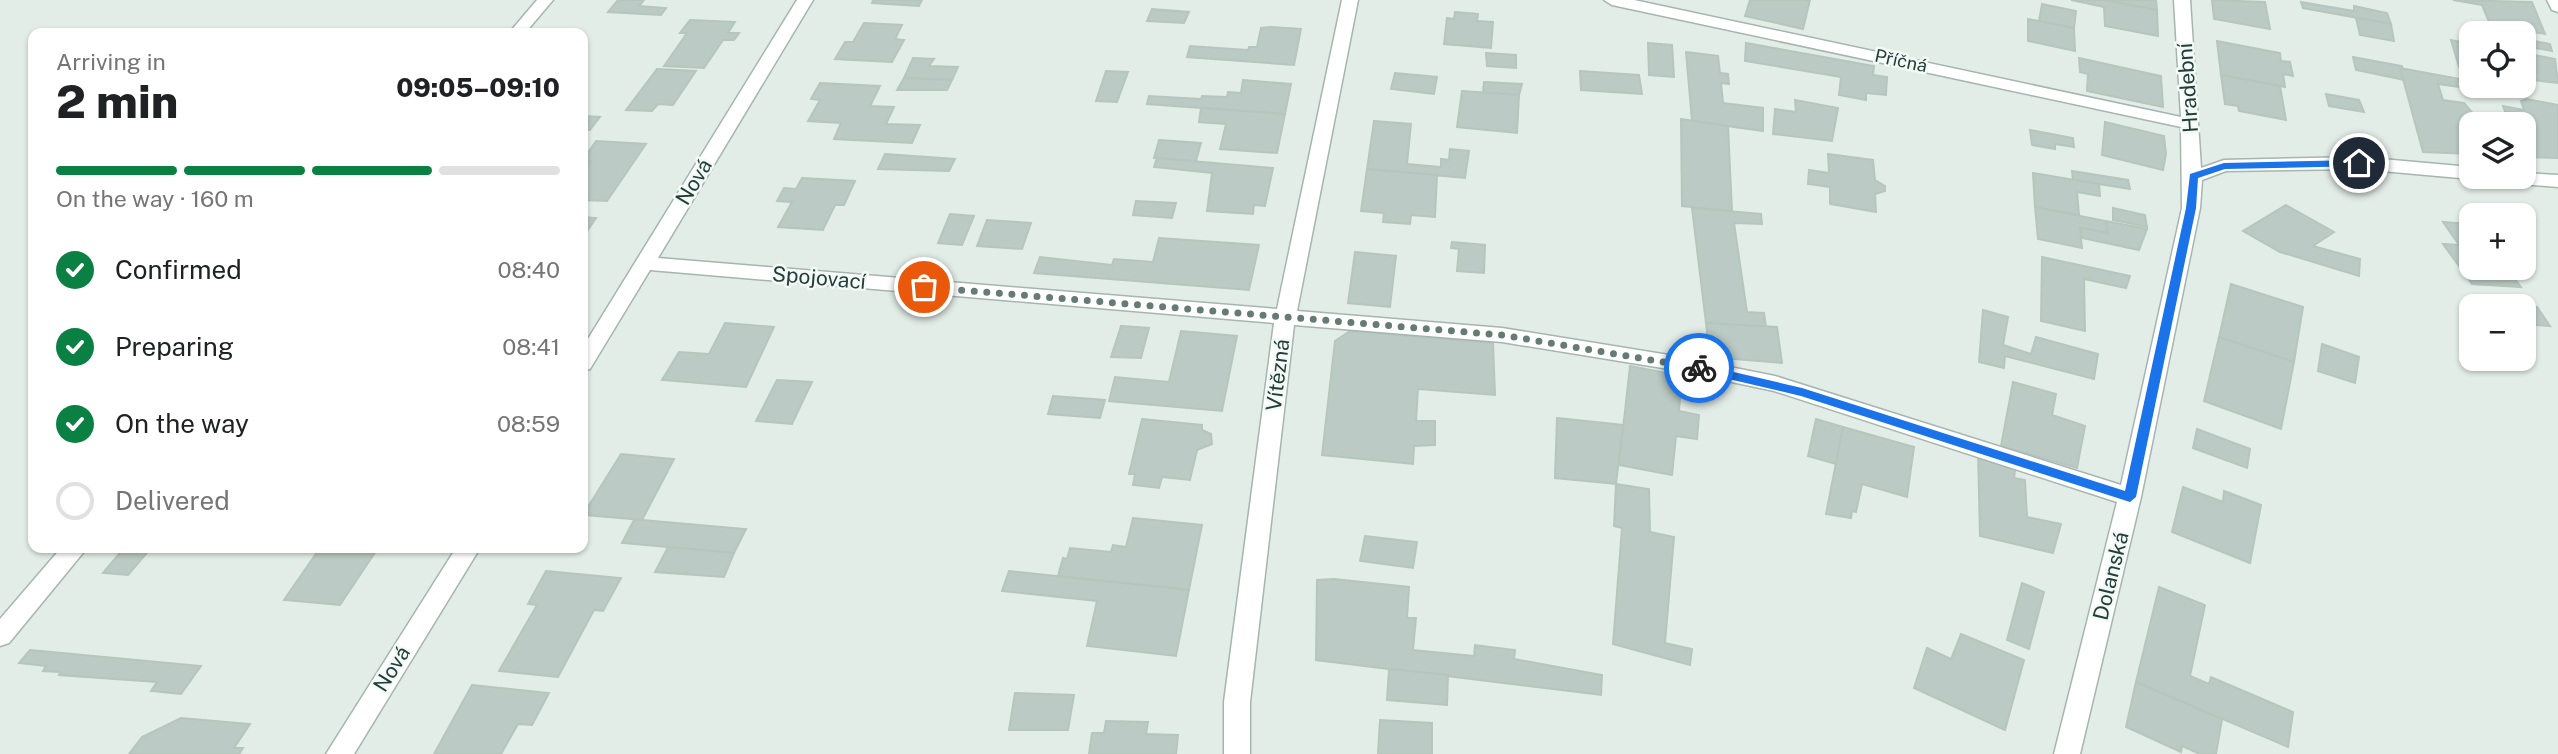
<!DOCTYPE html>
<html lang="en">
<head>
<meta charset="utf-8">
<style>
  body { margin:0; font-family:"Public Sans",sans-serif; background:#f2f2f2; color:#202124; height:100vh; display:flex; flex-direction:column; font-size:26px; white-space:nowrap }
  * { box-sizing:border-box; margin:0 }
  p { font-size:23px; color:#757577 }
  .icon { flex:none; width:38px; height:38px; fill:none; stroke:currentColor; stroke-width:2; stroke-linecap:round; stroke-linejoin:round }
  .map { position:relative; flex:1; overflow:hidden }
  .details { position:absolute; left:28px; top:28px; width:560px; height:525px; display:flex; flex-direction:column; background:#fff; border-radius:14px; box-shadow:0 2px 5px #0004 }
  .details>* { flex:none }
  .controls { position:absolute; left:2459px; top:21px; display:grid; gap:14px }
  .controls a { display:grid; place-items:center; width:77px; height:77px; border-radius:14px; background:#fff; box-shadow:0 2px 5px #0004; font-size:35px }
  .pin { position:absolute; display:grid; place-items:center; width:60px; height:60px; color:#fff; margin:-30px; border:4px solid #fff; border-radius:50%; box-shadow:0 2px 7px #0007 }
  .courier { position:absolute; display:grid; place-items:center; width:70px; height:70px; margin:-35px; border:5px solid #1a73e8; border-radius:50%; background:#fff; color:#222; box-shadow:0 2px 9px #0007 }
  .head em { font-style:normal; font-weight:800 }
  .head div { display:flex; flex-direction:column-reverse }
  .head { display:flex; align-items:center; justify-content:space-between; height:119px; padding:0 28px }
  h1 { font-size:46px; font-weight:800; line-height:52px }
  .bar { display:grid; grid-template-columns:repeat(4,1fr); gap:10px 7px; align-content:center; height:84px; padding:0 28px }
  .bar i { height:9px; border-radius:5px; background:#e0e0e0 }
  .bar .current { background:#0b8043 }
  .bar p { grid-column:span 4 }
  ol { padding:0 28px; list-style:none }
  li { display:flex; align-items:center; gap:21px; height:77px }
  li p { margin-inline-start:auto }
  li .icon { padding:7px; border-radius:50%; background:#0b8043; color:#fff; stroke-width:4 }
  li:last-child { color:#757577 }
  li i { width:38px; height:38px; border:4px solid #e0e0e0; border-radius:50% }
  .map>svg:first-child { display:block }
  .building { fill:#bbcac4; stroke:#b5c6bf; stroke-width:2 }
  .lines { fill:none; stroke-linecap:round; stroke-linejoin:round }
  .minor-casing { stroke:#a5b5af; stroke-width:3 }
  .minor { fill:#fff; fill-rule:evenodd }
  .route { fill:#1a73e8 }
  .done { stroke:#667b75; stroke-width:7; stroke-dasharray:0 12.6 }
  .labels { text-anchor:middle; stroke-width:5; stroke-linejoin:round; paint-order:stroke }
  .far-street-label { font-size:18px; fill:#223e37; stroke:#f3f9f6 }
  .street-label { font-size:21px; fill:#223e37; stroke:#f3f9f6 }
</style>
</head>
<body>
<div class="map">
<svg width="2558" height="754" viewBox="0 0 2558 754">
  <rect width="100%" height="100%" fill="#e3ede8"/>
  <g class="building">
    <polygon points="618,0 644,0 639,6 666,8 661,15 608,12"/>
    <polygon points="873,0 922,0 919,6 872,3"/>
    <polygon points="1750,0 1810,0 1803,29 1745,16"/>
    <polygon points="2071,0 2105,0 2157,10 2158,36 2105,26 2104,7"/>
    <polygon points="2105,0 2156,0 2157,10"/>
    <polygon points="2212,0 2265,2 2270,29 2214,19"/>
    <polygon points="2453,0 2532,2 2545,34 2490,24 2482,5"/>
    <polygon points="2301,2 2354,11 2354,6 2387,13 2391,24 2303,8"/>
    <polygon points="2042,4 2076,11 2074,28 2039,21"/>
    <polygon points="1152,9 1189,12 1184,23 1147,21"/>
    <polygon points="1455,12 1478,14 1477,21 1493,22 1491,48 1444,44 1447,18 1454,19"/>
    <polygon points="2356,18 2391,24 2394,41 2360,35"/>
    <polygon points="2028,19 2074,28 2075,51 2028,41"/>
    <polygon points="690,20 735,22 728,33 739,33 734,40 723,40 704,68 664,66 687,33 680,33"/>
    <polygon points="864,23 902,25 895,39 904,40 892,62 835,59 845,42 853,42"/>
    <polygon points="1271,27 1301,29 1294,65 1187,57 1190,46 1248,50 1249,47 1257,47 1261,28"/>
    <polygon points="2524,39 2550,44 2552,51 2524,46"/>
    <polygon points="2451,40 2471,44 2471,70 2459,67"/>
    <polygon points="2217,41 2280,53 2281,61 2290,62 2293,76 2283,74 2285,87 2221,75"/>
    <polygon points="1648,43 1672,45 1674,77 1649,75"/>
    <polygon points="1746,43 1874,66 1873,75 1887,77 1886,95 1866,93 1866,100 1839,95 1841,77 1745,61"/>
    <polygon points="1686,52 1718,56 1720,73 1728,74 1729,84 1721,83 1723,103 1763,108 1763,131 1692,121"/>
    <polygon points="1486,53 1516,55 1516,68 1487,66"/>
    <polygon points="2524,53 2555,59 2558,83 2524,79"/>
    <polygon points="2353,57 2402,66 2404,80 2356,70"/>
    <polygon points="913,58 934,59 929,66 958,67 952,80 904,78"/>
    <polygon points="2079,58 2161,76 2163,107 2087,91 2088,74 2080,72"/>
    <polygon points="2400,68 2471,81 2471,86 2500,86 2502,93 2438,84 2443,100 2464,103 2475,116 2509,122 2503,106 2524,110 2521,101 2527,99 2558,105 2558,158 2524,157 2524,124 2471,124 2471,154 2423,152"/>
    <polygon points="657,69 696,71 673,105 658,104 652,111 626,110"/>
    <polygon points="1106,71 1128,72 1117,102 1096,101"/>
    <polygon points="1580,71 1639,75 1642,94 1581,90"/>
    <polygon points="1395,73 1437,77 1434,94 1391,89"/>
    <polygon points="2221,75 2280,86 2286,120 2239,111 2238,106 2225,104"/>
    <polygon points="904,78 952,80 947,90 897,90"/>
    <polygon points="1243,80 1291,84 1285,114 1147,104 1149,96 1201,99 1202,96 1227,97 1228,92 1241,93"/>
    <polygon points="1484,82 1522,84 1519,95 1483,92"/>
    <polygon points="820,83 880,86 870,106 894,107 886,124 920,125 912,143 834,139 841,123 808,121 820,100 811,99"/>
    <polygon points="1462,91 1519,95 1517,133 1457,127"/>
    <polygon points="2326,94 2359,100 2364,112 2329,106"/>
    <polygon points="1795,100 1838,108 1832,141 1773,134 1775,109 1796,112"/>
    <polygon points="1201,108 1285,114 1277,153 1220,149 1226,124 1199,122"/>
    <polygon points="583,116 600,117 590,130 583,129"/>
    <polygon points="1681,119 1728,126 1732,211 1682,206"/>
    <polygon points="1374,121 1411,124 1407,164 1441,167 1441,159 1449,160 1450,149 1469,151 1465,178 1367,169"/>
    <polygon points="2105,122 2164,136 2166,154 2163,170 2102,155"/>
    <polygon points="2030,130 2073,138 2074,147 2055,144 2055,149 2032,145"/>
    <polygon points="1159,140 1201,143 1196,161 1154,158"/>
    <polygon points="596,141 646,144 607,201 583,200 583,172 590,162 583,160"/>
    <polygon points="885,154 955,159 949,171 878,169"/>
    <polygon points="1828,154 1873,160 1875,180 1885,186 1885,191 1875,194 1876,212 1830,204 1830,187 1808,184 1809,170 1829,173"/>
    <polygon points="1157,158 1273,168 1265,206 1254,205 1253,214 1207,211 1212,173 1154,167"/>
    <polygon points="1367,169 1437,175 1435,217 1411,215 1410,224 1383,222 1384,213 1361,211"/>
    <polygon points="2072,171 2128,180 2130,189 2073,180"/>
    <polygon points="2033,173 2099,184 2100,196 2077,192 2079,215 2035,207"/>
    <polygon points="802,178 855,181 844,205 835,205 823,230 778,227 792,202 777,201 784,188 796,189"/>
    <polygon points="1136,201 1176,203 1172,218 1133,215"/>
    <polygon points="2286,205 2334,232 2313,246 2360,259 2359,276 2280,252 2243,231"/>
    <polygon points="2035,207 2106,221 2108,233 2080,228 2082,248 2038,239"/>
    <polygon points="1692,208 1761,214 1762,224 1734,223 1747,312 1764,313 1766,327 1706,323"/>
    <polygon points="2113,208 2145,215 2147,227 2113,220"/>
    <polygon points="950,214 974,216 962,245 938,243"/>
    <polygon points="583,217 596,218 583,237"/>
    <polygon points="987,220 1031,223 1022,249 977,246"/>
    <polygon points="2106,221 2147,229 2139,250 2082,238 2080,228 2108,233"/>
    <polygon points="2443,222 2471,224 2471,268 2507,268 2521,287 2472,284 2443,244 2459,245"/>
    <polygon points="1159,238 1259,245 1249,290 1034,273 1040,257 1112,265 1114,259 1153,262"/>
    <polygon points="1452,242 1485,245 1484,273 1457,271 1459,249 1451,248"/>
    <polygon points="1355,252 1396,256 1390,307 1348,303"/>
    <polygon points="2042,257 2130,276 2126,288 2084,279 2085,331 2041,321"/>
    <polygon points="2231,284 2303,307 2294,362 2219,337"/>
    <polygon points="2524,307 2537,307 2550,326 2524,324"/>
    <polygon points="1983,310 2008,317 2003,345 2031,354 2036,337 2098,354 2094,379 2005,356 2004,368 1979,362"/>
    <polygon points="725,323 774,327 746,387 662,380 679,352 709,354"/>
    <polygon points="1706,323 1777,327 1782,363 1710,357"/>
    <polygon points="1121,326 1149,328 1141,358 1111,357"/>
    <polygon points="1181,331 1237,336 1222,411 1109,401 1115,377 1169,382"/>
    <polygon points="1350,331 1493,343 1495,395 1418,389 1416,421 1435,421 1435,445 1414,446 1413,464 1322,455 1335,341"/>
    <polygon points="2219,337 2294,362 2281,429 2204,401"/>
    <polygon points="2322,344 2359,357 2355,383 2318,371"/>
    <polygon points="1630,366 1682,376 1679,411 1699,415 1697,439 1676,436 1672,475 1619,465"/>
    <polygon points="777,380 812,382 792,424 756,421"/>
    <polygon points="2013,382 2056,394 2052,415 2085,426 2077,468 2001,446"/>
    <polygon points="1053,396 1105,400 1100,418 1048,414"/>
    <polygon points="1557,418 1623,425 1616,484 1555,478"/>
    <polygon points="1142,419 1202,425 1202,430 1211,434 1212,444 1197,450 1190,480 1162,477 1159,488 1133,485 1135,474 1129,474"/>
    <polygon points="1816,419 1843,427 1836,464 1808,456"/>
    <polygon points="1843,427 1914,447 1907,497 1862,484 1856,512 1852,511 1851,518 1826,514"/>
    <polygon points="2197,429 2250,449 2247,468 2193,448"/>
    <polygon points="1978,452 2016,463 2014,478 2025,480 2027,517 2061,524 2053,553 1980,536"/>
    <polygon points="621,454 674,459 642,520 583,515"/>
    <polygon points="1616,484 1649,489 1650,532 1674,537 1665,643 1692,649 1690,665 1613,644 1622,528 1614,526"/>
    <polygon points="2183,487 2223,502 2224,491 2261,505 2250,563 2172,532"/>
    <polygon points="1133,518 1202,525 1189,590 1058,576 1063,558 1067,559 1070,548 1111,552 1113,545 1126,547"/>
    <polygon points="634,520 642,520 746,529 734,553 622,543"/>
    <polygon points="1365,536 1417,542 1413,568 1360,561"/>
    <polygon points="668,547 734,553 724,577 655,572"/>
    <polygon points="124,548 151,548 128,575 103,573"/>
    <polygon points="320,548 378,548 340,605 284,600"/>
    <polygon points="546,571 621,578 603,611 594,610 558,677 499,671 537,605 528,604"/>
    <polygon points="1009,571 1189,590 1176,656 1087,646 1097,601 1002,591"/>
    <polygon points="1334,579 1409,587 1407,618 1416,618 1413,650 1474,656 1475,645 1515,650 1514,659 1602,675 1601,695 1316,660 1317,580"/>
    <polygon points="2022,583 2044,592 2029,649 2007,640"/>
    <polygon points="2159,587 2205,605 2190,676 2209,684 2211,677 2293,712 2288,747 2136,682"/>
    <polygon points="1961,634 2024,660 2005,730 1914,688 1927,648 1951,659"/>
    <polygon points="30,650 201,666 181,694 151,691 157,682 59,675 60,672 43,671 46,666 19,663"/>
    <polygon points="1389,669 1448,675 1447,705 1387,700"/>
    <polygon points="2136,682 2222,719 2216,754 2200,754 2182,746 2181,752 2126,727"/>
    <polygon points="472,685 549,693 532,725 518,724 501,754 434,754"/>
    <polygon points="1015,693 1074,695 1068,730 1009,730"/>
    <polygon points="181,718 250,724 234,748 243,748 239,754 129,754 142,737"/>
    <polygon points="1380,720 1432,723 1432,754 1378,754"/>
    <polygon points="1106,721 1148,722 1146,734 1178,735 1176,754 1089,754 1092,733 1104,733"/>
  </g>
  <g class="lines">
    <defs>
      <g id="minor">
        <polygon points="537,0 553,0 525,33 509,33"/>
        <polygon points="797,0 813,0 658,258 1277,309 1342,0 1358,0 1297,311 1502,328 1675,356 1775,376 2121,485 2182,208 2181,127 1612,5 1604,0 1634,0 2181,117 2174,0 2190,0 2201,168 2224,160 2359,157 2471,167 2471,177 2478,177 2471,179 2359,169 2226,171 2202,180 2200,208 2141,497 2080,754 2054,754 2117,502 1774,391 1675,370 1502,342 1294,325 1250,702 1250,754 1224,754 1224,702 1274,323 650,270 590,369 583,371 583,347"/>
        <polygon points="2547,0 2558,0 2558,12 2552,10"/>
        <polygon points="2524,173 2558,175 2558,187 2508,183 2499,177 2524,177"/>
        <polygon points="61,548 87,548 9,643 0,646 0,619"/>
        <polygon points="456,548 480,548 354,754 326,754"/>
      </g>
    </defs>
    <use href="#minor" class="minor-casing"/>
    <use href="#minor" class="minor"/>
  </g>
  <polygon class="route" points="2359,160 2363,166 2225,169 2198,178 2196,208 2136,497 2130,502 1801,396 1699,372 1694,368 1699,364 1802,388 2125,491 2186,208 2190,174 2224,163"/>
  <g class="lines">
    <polyline class="done" points="924,287 1502,335 1699,368"/>
  </g>
  <g class="labels">
    <g class="far-street-label">
      <text transform="translate(1901 61) rotate(12)" y="6">Příčná</text>
    </g>
    <g class="street-label">
      <text transform="translate(2188 88) rotate(-94)" y="7">Hradební</text>
      <text transform="translate(694 182) rotate(-59)" y="7">Nová</text>
      <text transform="translate(819 278) rotate(5)" y="7">Spojovací</text>
      <text transform="translate(1278 375) rotate(-83)" y="7">Vítězná</text>
      <text transform="translate(2111 576) rotate(-76)" y="7">Dolanská</text>
      <text transform="translate(392 669) rotate(-58)" y="7">Nová</text>
    </g>
  </g>
</svg>
<div class="controls">
<a><svg class="icon" aria-label="locate" viewBox="0 0 24 24"><circle cx="12" cy="12" r="6"/><path d="M12 2v4M12 18v4M2 12h4M18 12h4"/></svg></a>
<a><svg class="icon" aria-label="layers" viewBox="0 0 24 24"><path d="M12 4l9 5-9 5-9-5zM3 14l9 5 9-5"/></svg></a>
<a>+</a>
<a>−</a>
</div>
<div class="pin" style="left:924px;top:287px;background:#ea580c"><svg class="icon" aria-label="bag" viewBox="0 0 24 24"><path d="M5 8h14l-1 12H6zM9 8a3 3 0 0 1 6 0"/></svg></div>
<div class="pin" style="left:2359px;top:163px;background:#1f2937"><svg class="icon" aria-label="home" viewBox="0 0 24 24"><path d="M3 11l9-7 9 7M6 9v11h12V9"/></svg></div>
<div class="courier" style="left:1699px;top:368px"><svg class="icon" aria-label="bike" viewBox="0 0 24 24"><circle cx="6" cy="16" r="4"/><circle cx="18" cy="16" r="4"/><path d="M6 16l4-8h5l3 8M10 8l3 8H6M13 5h3"/></svg></div>
<section class="details">
<div class="head"><div><h1>2 min</h1><p>Arriving in</p></div><em>09:05–09:10</em></div>
<div class="bar"><i class="current"></i><i class="current"></i><i class="current"></i><i></i><p>On the way · 160 m</p></div>
<ol>
<li><svg class="icon" aria-label="check" viewBox="0 0 24 24"><path d="M5 12l5 5 9-10"/></svg>Confirmed<p>08:40</p></li>
<li><svg class="icon" aria-label="check" viewBox="0 0 24 24"><path d="M5 12l5 5 9-10"/></svg>Preparing<p>08:41</p></li>
<li><svg class="icon" aria-label="check" viewBox="0 0 24 24"><path d="M5 12l5 5 9-10"/></svg>On the way<p>08:59</p></li>
<li><i></i>Delivered</li>
</ol>
</section>
</div>
</body>
</html>
